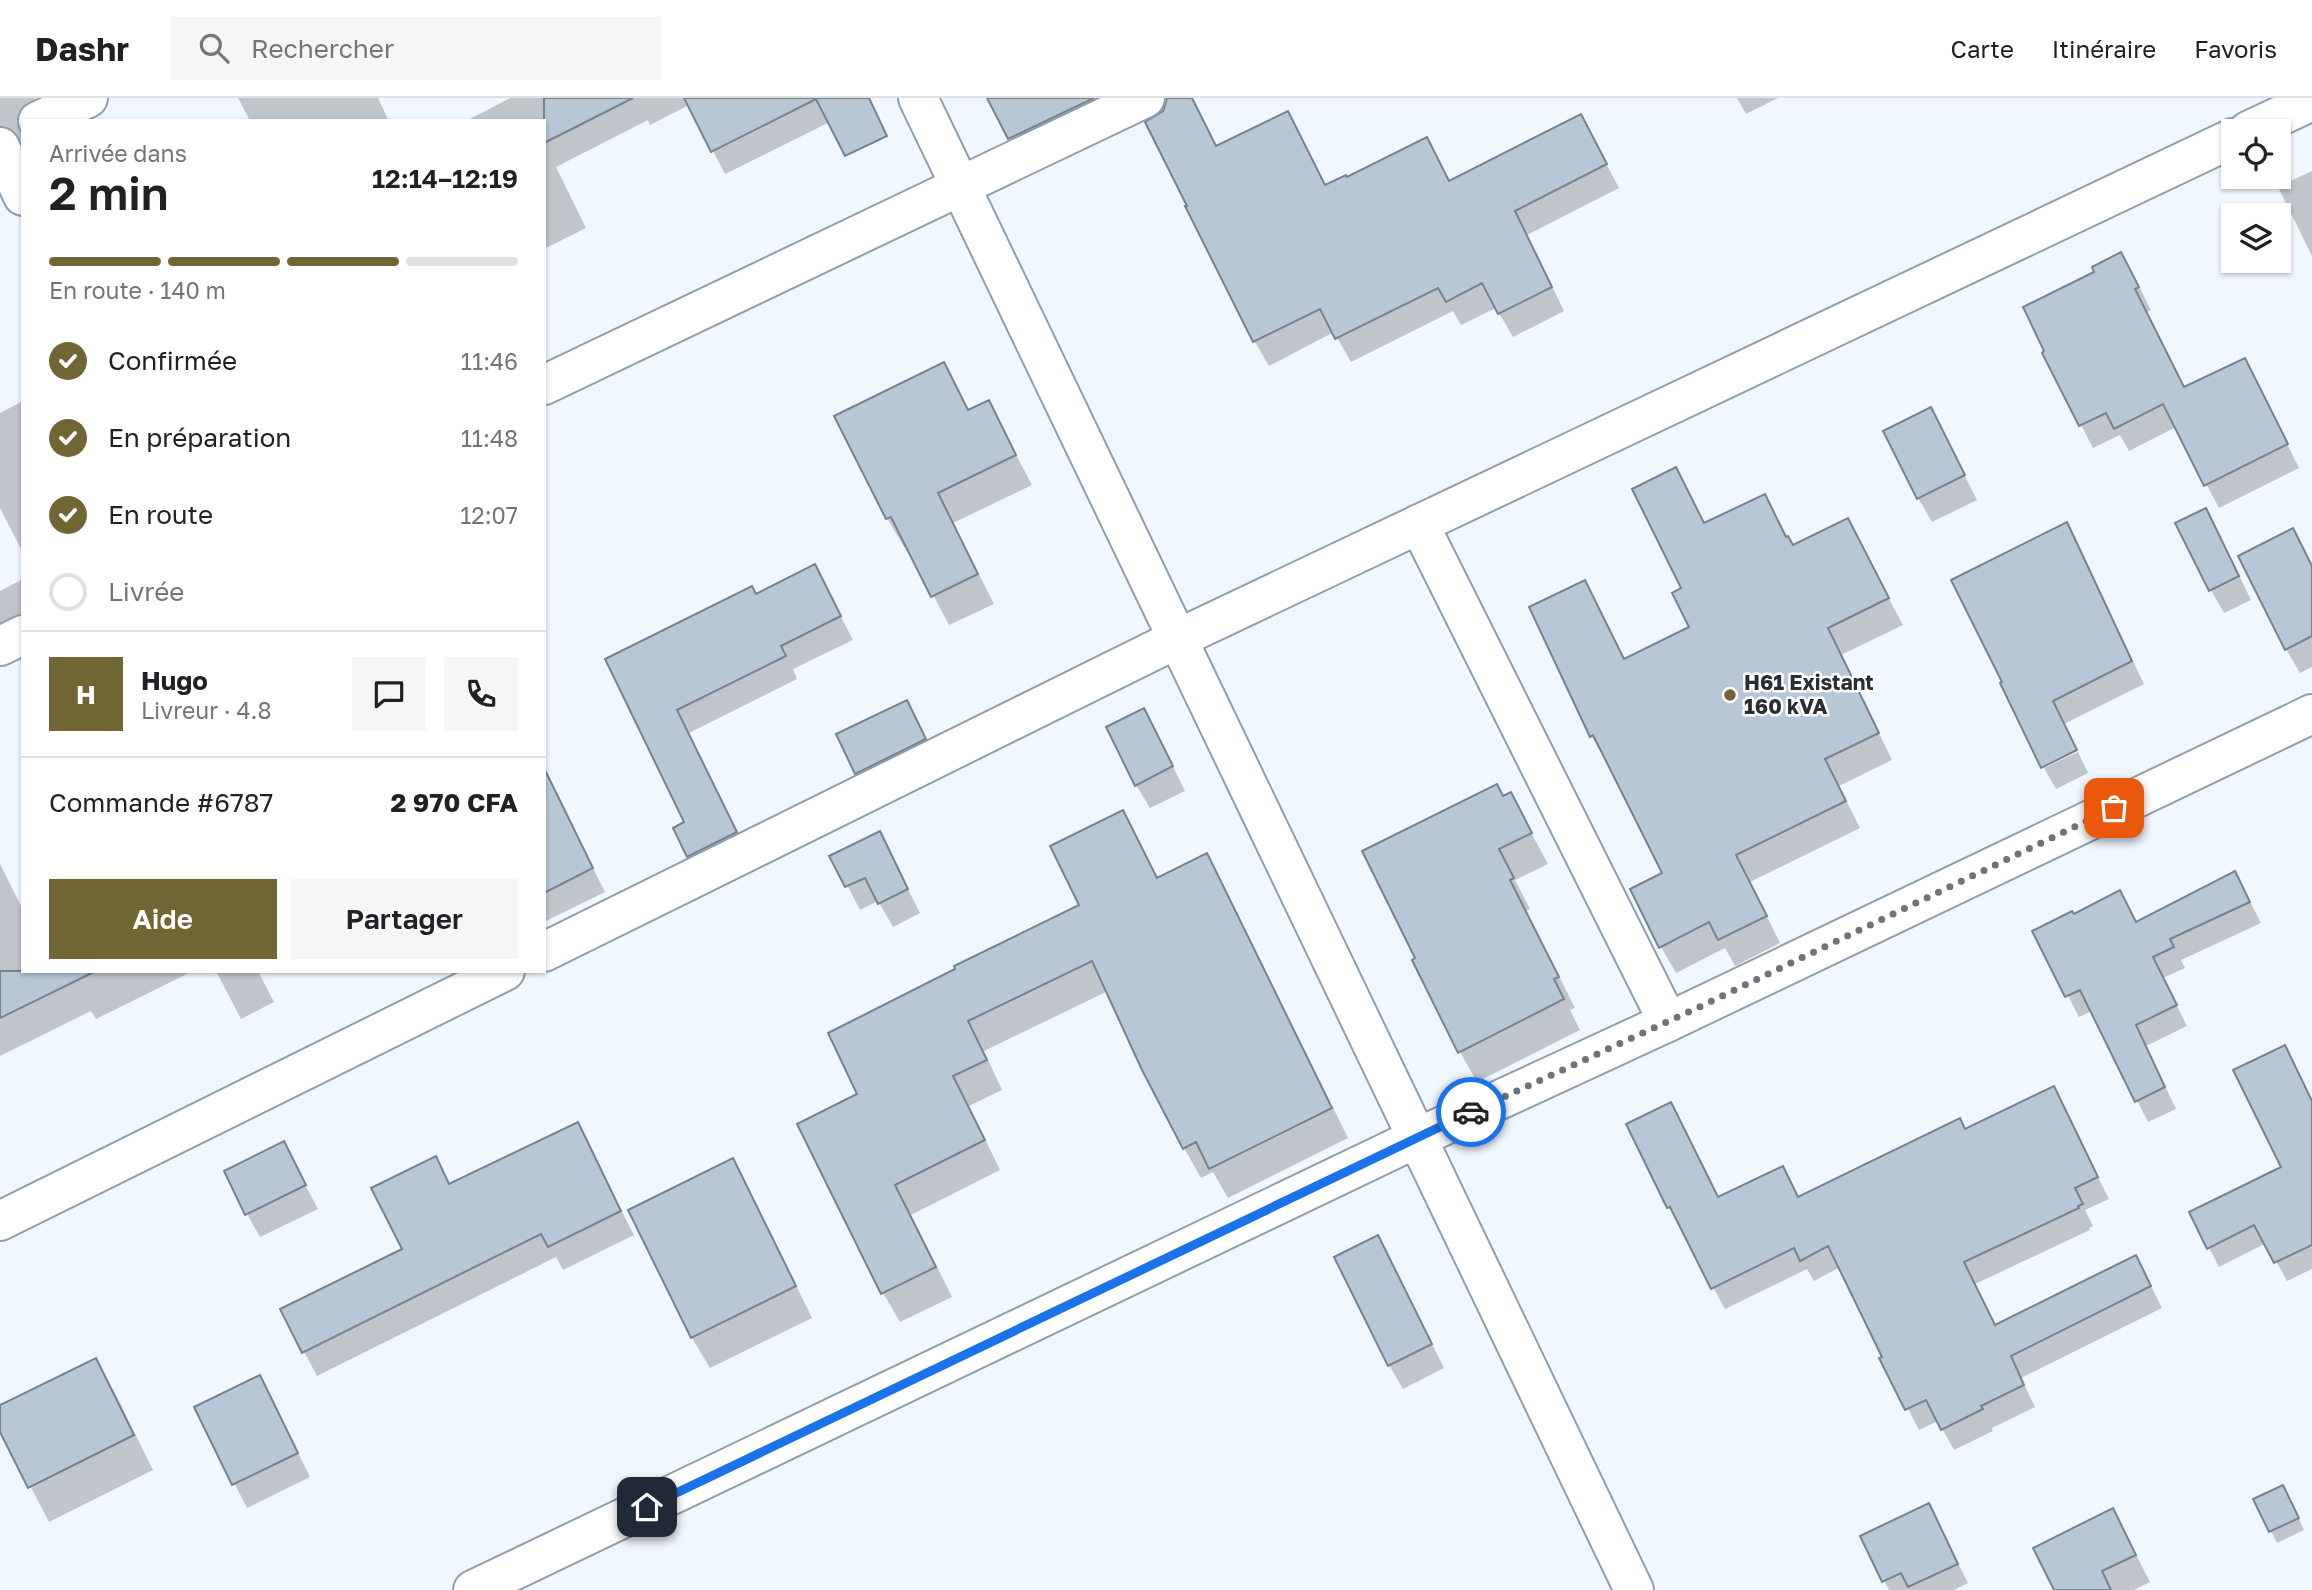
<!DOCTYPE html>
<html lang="fr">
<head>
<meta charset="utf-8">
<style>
  body { margin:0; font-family:"Golos Text",sans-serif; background:#f6f6f6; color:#202124; height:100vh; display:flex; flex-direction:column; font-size:26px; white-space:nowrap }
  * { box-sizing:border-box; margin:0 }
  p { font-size:23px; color:#757577 }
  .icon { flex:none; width:38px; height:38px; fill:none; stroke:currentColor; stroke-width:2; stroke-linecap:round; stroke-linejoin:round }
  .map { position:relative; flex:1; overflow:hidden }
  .sheet { position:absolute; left:21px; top:21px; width:525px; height:854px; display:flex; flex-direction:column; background:#fff; border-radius:0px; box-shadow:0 2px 5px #0004 }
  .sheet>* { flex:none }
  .tools { position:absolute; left:2221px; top:21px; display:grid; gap:14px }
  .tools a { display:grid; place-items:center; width:70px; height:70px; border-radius:0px; background:#fff; box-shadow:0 2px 5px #0004; font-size:35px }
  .pin { position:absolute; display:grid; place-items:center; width:60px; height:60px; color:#fff; margin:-30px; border-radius:14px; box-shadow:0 4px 10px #0006 }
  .courier { position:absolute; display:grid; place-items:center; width:70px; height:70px; margin:-35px; border:5px solid #1a73e8; border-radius:50%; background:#fff; color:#222; box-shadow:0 2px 9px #0007 }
  .head em { font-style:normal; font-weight:600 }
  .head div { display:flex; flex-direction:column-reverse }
  .head { display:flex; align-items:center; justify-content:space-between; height:119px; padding:0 28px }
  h1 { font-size:46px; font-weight:600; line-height:52px }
  .bar { display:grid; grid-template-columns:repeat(4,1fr); gap:10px 7px; align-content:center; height:84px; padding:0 28px }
  .bar i { height:9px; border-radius:5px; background:#e0e0e0 }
  .bar .on { background:#716633 }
  .bar p { grid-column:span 4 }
  .line { display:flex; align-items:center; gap:18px; padding:0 28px; border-top:2px solid #e0e0e0 }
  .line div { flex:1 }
  .round { display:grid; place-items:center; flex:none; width:74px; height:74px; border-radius:0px; background:#f6f6f6 }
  ol { padding:0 28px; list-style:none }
  li { display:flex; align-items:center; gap:21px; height:77px }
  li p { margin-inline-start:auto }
  li .icon { padding:7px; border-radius:50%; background:#716633; color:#fff; stroke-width:4 }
  li:last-child { color:#757577 }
  li i { width:38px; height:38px; border:4px solid #e0e0e0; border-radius:50% }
  .primary-button { display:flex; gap:14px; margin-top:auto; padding:14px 28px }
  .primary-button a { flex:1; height:80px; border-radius:0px; background:#716633; color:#fff; font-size:28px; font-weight:600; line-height:80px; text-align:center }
  .primary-button a+a { background:#f6f6f6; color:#202124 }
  header { display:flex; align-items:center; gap:42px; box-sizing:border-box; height:98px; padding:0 35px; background:#fff; border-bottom:2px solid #e0e0e0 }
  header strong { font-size:33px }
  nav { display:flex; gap:38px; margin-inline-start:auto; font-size:24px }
  .search { width:490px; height:63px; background:#f6f6f6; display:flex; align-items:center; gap:18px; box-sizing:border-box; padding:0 24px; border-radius:0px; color:#757577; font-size:26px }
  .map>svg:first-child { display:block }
  .shadow { fill:#0003 }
  .building { fill:#b8c7d6; stroke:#748291; stroke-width:2 }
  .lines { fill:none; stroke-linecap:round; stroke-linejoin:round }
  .minor-casing { stroke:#8f9ead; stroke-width:42 }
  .minor { stroke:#fff; stroke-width:38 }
  .done { stroke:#6e747b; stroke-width:7; stroke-dasharray:0 12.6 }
  .route { stroke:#1a73e8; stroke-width:9 }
  .poi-dot { fill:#716633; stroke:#fff; stroke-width:2.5 }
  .labels { text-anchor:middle; stroke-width:5; stroke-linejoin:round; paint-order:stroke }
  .poi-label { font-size:21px; font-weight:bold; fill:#282e34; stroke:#fff; text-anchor:start }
</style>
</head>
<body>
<header>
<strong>Dashr</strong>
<div class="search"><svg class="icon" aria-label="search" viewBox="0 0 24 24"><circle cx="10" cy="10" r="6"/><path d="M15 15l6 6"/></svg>Rechercher</div>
<nav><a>Carte</a><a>Itinéraire</a><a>Favoris</a></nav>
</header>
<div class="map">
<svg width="2312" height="1492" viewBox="0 0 2312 1492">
  <rect width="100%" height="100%" fill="#f1f7fe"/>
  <g class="shadow">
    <polygon points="0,0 34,0 45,23 23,23 23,40 0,52"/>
    <polygon points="238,0 378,0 389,23 250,23"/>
    <polygon points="510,0 833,0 842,18 725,76 689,7 650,27 648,22 556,69 586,130 544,151 544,23 466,23"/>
    <polygon points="989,0 1193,0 1217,50 1326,89 1450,85 1581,18 1619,90 1527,137 1564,213 1513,239 1496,210 1461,227 1453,213 1351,264 1334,234 1269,268 1255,244 1148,25 1164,14 1168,4 1162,2 1024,64"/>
    <polygon points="1737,0 1778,0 1746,16"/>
    <polygon points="2312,73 2312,158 2278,89"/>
    <polygon points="2097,175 2134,179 2151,212 2147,214 2185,291 2257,285 2299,370 2219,410 2176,329 2129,353 2120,337 2093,350 2044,256"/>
    <polygon points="960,296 969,314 988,304 1032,387 953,425 994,506 949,527 907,448 904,449 887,420"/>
    <polygon points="23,303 23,455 0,410 0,315"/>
    <polygon points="1931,311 1977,402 1932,424 1918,400"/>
    <polygon points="1675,371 1705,426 1764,398 1793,449 1847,422 1903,527 1841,557 1892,662 1839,688 1860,730 1750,784 1780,845 1735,868 1725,850 1676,875 1661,849 1664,775 1608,663 1607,664 1591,638 1585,484 1625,562 1691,530 1684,491"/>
    <polygon points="2066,427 2079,449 2144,586 2064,626 2042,667"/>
    <polygon points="2292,433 2312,468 2312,569 2300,575 2286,551"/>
    <polygon points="2219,436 2251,502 2224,515 2211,492"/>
    <polygon points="815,468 853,542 793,571 797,581 689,635 748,758 702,781 688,758 687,725 607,562 755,498"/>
    <polygon points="21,482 23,551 0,564 0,493"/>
    <polygon points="906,604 938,665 870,698 857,675"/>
    <polygon points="1157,636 1185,693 1150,710 1136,687"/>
    <polygon points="2078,654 2088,675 2056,691 2044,670"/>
    <polygon points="552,689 605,794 544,824 544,692"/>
    <polygon points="1510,696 1548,766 1515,782 1530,811 1526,813 1575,910 1570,912 1580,932 1477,984 1460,954 1503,700"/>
    <polygon points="1122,714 1158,781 1206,757 1223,787 1348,1040 1228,1100 1213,1074 1201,1080 1184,1050 1108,893 984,953 1002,992 969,1008 1000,1072 911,1117 952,1199 900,1224 883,1195 860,997 1081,808"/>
    <polygon points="879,735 920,815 893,829 878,803 860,812 832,758"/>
    <polygon points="0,766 23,812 23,873 193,873 96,921 91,913 0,958"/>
    <polygon points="2246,796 2261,825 2181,862 2185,870 2163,880 2187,928 2146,948 2176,1011 2148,1024 2092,913 2079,919 2035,834 2073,818 2136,825"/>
    <polygon points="216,873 258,873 274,904 241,921"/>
    <polygon points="2053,991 2109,1101 2085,1112 2093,1128 2089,1130 2090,1132 1975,1186 1996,1229 2147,1180 2162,1210 2021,1280 2035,1309 1992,1330 1993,1333 1954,1352 1938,1323 1919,1332 1882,1261 1884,1260 1840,1169 1814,1183 1807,1171 1725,1211 1669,1109 1628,1027 1671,1006 1719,1100 1782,1070 1799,1101 1966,1033"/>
    <polygon points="2312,1003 2312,1171 2287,1183 2266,1145 2219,1169 2191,1115 2283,1070"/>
    <polygon points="577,1026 634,1137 563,1172 556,1159 317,1278 282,1212 404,1152 435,1060 450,1087"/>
    <polygon points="283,1045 318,1111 260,1139 247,1116"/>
    <polygon points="732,1062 750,1093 812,1220 710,1270 692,1240 630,1113"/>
    <polygon points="1378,1139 1444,1270 1403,1291 1389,1267"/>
    <polygon points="96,1262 116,1297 153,1372 49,1424 0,1330 0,1309"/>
    <polygon points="272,1303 310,1379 247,1410 196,1310"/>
    <polygon points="2289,1400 2304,1432 2277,1445 2255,1402"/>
    <polygon points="1929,1407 1968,1485 1954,1492 1889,1492 1862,1439"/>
    <polygon points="2113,1412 2150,1484 2134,1492 2056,1492"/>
  </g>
  <g class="building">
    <polygon points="544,0 633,0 544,45"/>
    <polygon points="684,0 869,0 887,38 845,58 816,1 711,54"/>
    <polygon points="987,0 1094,0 1008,41"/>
    <polygon points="1167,0 1192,0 1216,48 1288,13 1325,87 1346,77 1347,79 1427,39 1449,83 1581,16 1607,66 1515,113 1552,189 1498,216 1482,185 1446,204 1438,190 1335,241 1320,211 1253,244 1185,108 1187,108 1145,24 1163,13"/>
    <polygon points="2121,154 2139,189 2135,191 2184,289 2245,260 2288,346 2204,388 2163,306 2114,331 2106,315 2079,328 2042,255 2044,253 2023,209 2094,174 2092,169"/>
    <polygon points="944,264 968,312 989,302 1016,357 938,395 978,476 931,499 891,419 886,421 834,318"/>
    <polygon points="1931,309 1965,377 1917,401 1883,333"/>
    <polygon points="1676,369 1704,425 1765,396 1786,439 1788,438 1793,447 1848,420 1889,500 1828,530 1879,635 1825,661 1846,703 1736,757 1767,818 1718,842 1709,824 1659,850 1630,791 1662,775 1593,637 1590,639 1529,509 1585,482 1624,561 1689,529 1672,495 1681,490 1632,391"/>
    <polygon points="2206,410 2239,478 2209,493 2175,425"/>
    <polygon points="2067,424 2132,563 2053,603 2077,652 2041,670 2000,585 2002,584 1951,482"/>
    <polygon points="2293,430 2312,468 2312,538 2285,552 2238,458"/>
    <polygon points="815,466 841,518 781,548 786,558 677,612 737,734 687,759 673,730 684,724 605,561 752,488 756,496"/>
    <polygon points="907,602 926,641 855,676 836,636"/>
    <polygon points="1144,610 1173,668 1135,688 1106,629"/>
    <polygon points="544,670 593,770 544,795"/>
    <polygon points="1497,686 1503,698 1511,694 1532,735 1499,751 1514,780 1510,782 1559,879 1554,881 1564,901 1458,955 1412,862 1415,860 1362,753"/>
    <polygon points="1123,712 1157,780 1207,755 1332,1010 1209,1071 1196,1044 1183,1051 1142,972 1092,863 968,923 987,962 953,978 985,1042 895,1087 936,1169 881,1196 797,1026 857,996 828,935 955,871 954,868 1079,807 1050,748"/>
    <polygon points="880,733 908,791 878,806 865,780 845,789 829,758"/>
    <polygon points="2235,773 2250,804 2170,841 2174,849 2153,859 2177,907 2136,927 2165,989 2135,1004 2080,892 2065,899 2032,833 2072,813 2074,816 2120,792 2136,824"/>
    <polygon points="0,873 96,873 0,920"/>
    <polygon points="2285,947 2312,1003 2312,1147 2274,1165 2254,1127 2207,1151 2189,1114 2281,1069 2233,972"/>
    <polygon points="2054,988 2098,1079 2075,1090 2083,1106 2078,1108 2079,1110 1964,1164 1995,1227 2136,1157 2151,1188 2011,1258 2024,1287 1981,1308 1983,1311 1941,1332 1926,1302 1905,1312 1879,1260 1882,1259 1828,1148 1800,1163 1794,1150 1711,1191 1670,1109 1667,1110 1626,1026 1671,1004 1718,1099 1783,1068 1798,1099 1960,1020 1965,1031"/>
    <polygon points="578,1024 621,1113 548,1149 541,1136 302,1255 280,1211 402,1151 371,1090 436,1058 449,1086"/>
    <polygon points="284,1043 306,1087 245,1117 224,1073"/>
    <polygon points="733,1060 796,1188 691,1240 628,1112"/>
    <polygon points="1378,1137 1432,1246 1388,1268 1334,1159"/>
    <polygon points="96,1260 134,1337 28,1390 0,1334 0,1307"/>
    <polygon points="260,1277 298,1355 232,1387 194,1309"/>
    <polygon points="2283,1387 2299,1420 2269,1434 2253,1401"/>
    <polygon points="1929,1405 1958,1466 1908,1489 1901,1475 1882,1484 1860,1438"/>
    <polygon points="2113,1410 2136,1457 2102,1473 2111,1492 2054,1492 2033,1450"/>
  </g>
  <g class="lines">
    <defs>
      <g id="minor">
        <polyline points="918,0 1634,1492"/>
        <polyline points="38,23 88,0"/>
        <polyline points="2248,33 2312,3"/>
        <polyline points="0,49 23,98"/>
        <polyline points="544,287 1145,0"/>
        <polyline points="1419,426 1668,924"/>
        <polyline points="0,548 23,537"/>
        <polyline points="544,854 1177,541 2233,40"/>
        <polyline points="0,1123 505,873"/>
        <polyline points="473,1492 1417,1040 1668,924 2312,616"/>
      </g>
    </defs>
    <use href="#minor" class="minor-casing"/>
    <use href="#minor" class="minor"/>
  </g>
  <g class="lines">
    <polyline class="done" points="1471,1014 1693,912 2114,710"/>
    <polyline class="route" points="647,1409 1471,1014"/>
  </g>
  <circle class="poi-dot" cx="1730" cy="597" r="7"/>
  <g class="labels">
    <g class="poi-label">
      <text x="1744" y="592">H61 Existant<tspan x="1744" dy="24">160 kVA</tspan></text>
    </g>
  </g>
</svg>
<div class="tools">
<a><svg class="icon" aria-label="locate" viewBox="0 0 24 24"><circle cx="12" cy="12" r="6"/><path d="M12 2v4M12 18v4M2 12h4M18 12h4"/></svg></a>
<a><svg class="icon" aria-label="layers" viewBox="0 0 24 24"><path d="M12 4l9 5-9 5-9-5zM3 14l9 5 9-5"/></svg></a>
</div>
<div class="pin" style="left:2114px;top:710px;background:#ea580c"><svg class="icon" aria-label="bag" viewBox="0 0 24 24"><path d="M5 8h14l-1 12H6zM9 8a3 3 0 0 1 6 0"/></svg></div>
<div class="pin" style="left:647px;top:1409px;background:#1f2937"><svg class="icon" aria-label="home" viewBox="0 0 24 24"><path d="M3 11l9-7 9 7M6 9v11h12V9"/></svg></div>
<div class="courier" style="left:1471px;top:1014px"><svg class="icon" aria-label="car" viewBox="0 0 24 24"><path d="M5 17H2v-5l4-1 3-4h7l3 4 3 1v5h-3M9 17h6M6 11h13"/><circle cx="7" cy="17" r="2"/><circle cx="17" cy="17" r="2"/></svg></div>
<section class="sheet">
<div class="head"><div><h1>2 min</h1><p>Arrivée dans</p></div><em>12:14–12:19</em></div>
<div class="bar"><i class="on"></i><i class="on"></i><i class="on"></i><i></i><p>En route · 140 m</p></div>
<ol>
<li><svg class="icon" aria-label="check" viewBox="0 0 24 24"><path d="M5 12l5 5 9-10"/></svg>Confirmée<p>11:46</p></li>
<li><svg class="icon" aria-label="check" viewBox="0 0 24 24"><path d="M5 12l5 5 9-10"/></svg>En préparation<p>11:48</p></li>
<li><svg class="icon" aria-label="check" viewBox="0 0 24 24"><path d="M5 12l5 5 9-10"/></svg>En route<p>12:07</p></li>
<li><i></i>Livrée</li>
</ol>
<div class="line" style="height:126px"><b class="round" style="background:#716633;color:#fff">H</b><div><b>Hugo</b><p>Livreur · 4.8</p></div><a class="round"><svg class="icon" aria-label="chat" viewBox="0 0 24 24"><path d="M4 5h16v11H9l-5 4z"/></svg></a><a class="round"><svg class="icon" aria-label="phone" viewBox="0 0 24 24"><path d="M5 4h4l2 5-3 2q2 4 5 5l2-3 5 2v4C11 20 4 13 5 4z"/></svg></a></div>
<div class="line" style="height:91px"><div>Commande #6787</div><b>2 970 CFA</b></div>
<div class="primary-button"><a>Aide</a><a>Partager</a></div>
</section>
</div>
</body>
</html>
